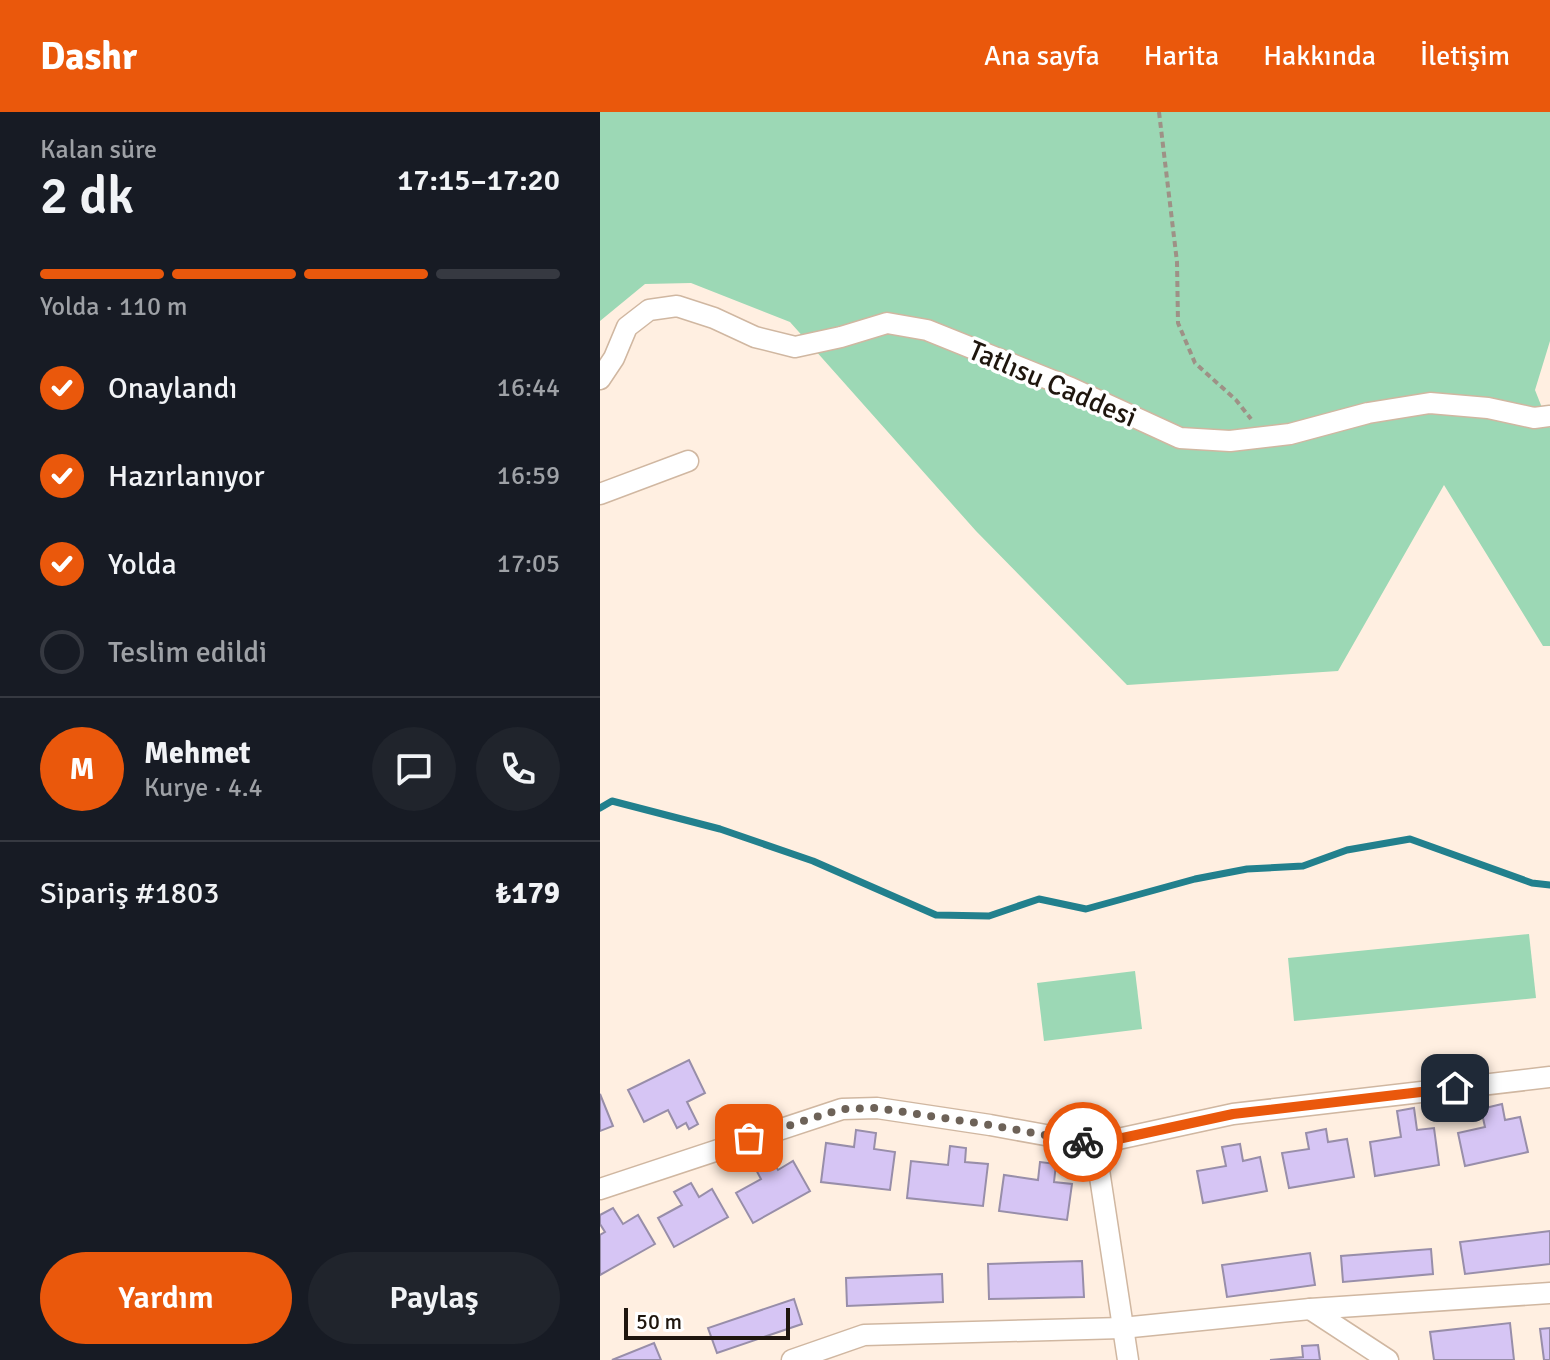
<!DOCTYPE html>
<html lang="tr">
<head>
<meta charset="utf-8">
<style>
  body { margin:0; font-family:Signika,sans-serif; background:#20242c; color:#f1f3f6; height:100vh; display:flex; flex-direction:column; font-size:30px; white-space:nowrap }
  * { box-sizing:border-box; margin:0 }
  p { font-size:26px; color:#9ea1a6 }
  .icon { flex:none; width:44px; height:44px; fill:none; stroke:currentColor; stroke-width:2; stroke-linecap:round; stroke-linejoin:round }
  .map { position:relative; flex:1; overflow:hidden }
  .panel { display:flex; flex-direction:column; background:#171b24; width:600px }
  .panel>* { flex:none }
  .scale { position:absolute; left:24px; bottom:20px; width:166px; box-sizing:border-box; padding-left:8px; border:4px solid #1f160e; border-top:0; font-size:22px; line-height:28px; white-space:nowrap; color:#1f160e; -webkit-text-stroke:6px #fff; paint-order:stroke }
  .pin { position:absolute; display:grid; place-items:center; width:68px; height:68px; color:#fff; margin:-34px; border-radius:16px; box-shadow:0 4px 12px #0006 }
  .courier { position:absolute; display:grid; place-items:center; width:80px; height:80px; margin:-40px; border:6px solid #ea580c; border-radius:50%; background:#fff; color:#222; box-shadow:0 2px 10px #0007 }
  .summary em { font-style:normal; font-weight:600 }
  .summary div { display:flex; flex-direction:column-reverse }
  .summary { display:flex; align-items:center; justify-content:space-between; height:136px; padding:0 40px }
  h1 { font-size:52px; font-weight:600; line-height:60px }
  .bar { display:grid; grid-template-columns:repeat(4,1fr); gap:12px 8px; align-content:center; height:96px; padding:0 40px }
  .bar i { height:10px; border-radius:6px; background:#363941 }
  .bar .on { background:#ea580c }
  .bar p { grid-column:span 4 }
  .line { display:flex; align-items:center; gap:20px; padding:0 40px; border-top:2px solid #363941 }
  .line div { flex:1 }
  .round { display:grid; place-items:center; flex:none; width:84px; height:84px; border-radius:42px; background:#20242c }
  ol { padding:0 40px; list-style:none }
  li { display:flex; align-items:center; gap:24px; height:88px }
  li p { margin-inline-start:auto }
  li .icon { padding:8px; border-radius:50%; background:#ea580c; color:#fff; stroke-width:4 }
  li:last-child { color:#9ea1a6 }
  li i { width:44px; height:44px; border:4px solid #363941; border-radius:50% }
  .action { display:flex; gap:16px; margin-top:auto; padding:16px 40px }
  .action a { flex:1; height:92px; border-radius:48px; background:#ea580c; color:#fff; font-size:32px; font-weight:600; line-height:92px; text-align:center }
  .action a+a { background:#20242c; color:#f1f3f6 }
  header { display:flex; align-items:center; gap:48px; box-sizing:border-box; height:112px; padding:0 40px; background:#ea580c; color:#fff }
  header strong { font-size:38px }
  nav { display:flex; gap:44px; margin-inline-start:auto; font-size:28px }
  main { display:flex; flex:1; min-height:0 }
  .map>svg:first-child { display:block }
  .green { fill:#9cd8b5 }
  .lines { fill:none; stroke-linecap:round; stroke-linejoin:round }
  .stream { stroke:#22808d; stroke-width:7 }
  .building { fill:#d6c5f4; stroke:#988ea9; stroke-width:2 }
  .street-casing { stroke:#d0b7a1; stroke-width:23 }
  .path { stroke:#9e9186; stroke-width:4; stroke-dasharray:6 4; stroke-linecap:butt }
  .street { stroke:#fff; stroke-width:20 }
  .done { stroke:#6d6258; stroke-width:8; stroke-dasharray:0 14.4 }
  .route { stroke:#ea580c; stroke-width:10 }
  .labels { text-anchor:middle; stroke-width:7; stroke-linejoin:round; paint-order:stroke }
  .street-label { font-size:28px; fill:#1f160e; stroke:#fff }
</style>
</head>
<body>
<header>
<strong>Dashr</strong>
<nav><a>Ana sayfa</a><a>Harita</a><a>Hakkında</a><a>İletişim</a></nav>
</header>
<main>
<section class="panel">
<div class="summary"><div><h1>2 dk</h1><p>Kalan süre</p></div><em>17:15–17:20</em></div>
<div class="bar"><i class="on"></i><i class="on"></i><i class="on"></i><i></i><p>Yolda · 110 m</p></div>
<ol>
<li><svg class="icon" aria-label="check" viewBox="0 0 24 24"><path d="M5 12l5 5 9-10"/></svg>Onaylandı<p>16:44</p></li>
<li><svg class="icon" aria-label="check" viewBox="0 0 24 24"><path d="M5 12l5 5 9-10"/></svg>Hazırlanıyor<p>16:59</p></li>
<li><svg class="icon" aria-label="check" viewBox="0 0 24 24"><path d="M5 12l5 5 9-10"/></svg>Yolda<p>17:05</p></li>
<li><i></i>Teslim edildi</li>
</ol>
<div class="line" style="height:144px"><b class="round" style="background:#ea580c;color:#fff">M</b><div><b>Mehmet</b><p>Kurye · 4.4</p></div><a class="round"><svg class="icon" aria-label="chat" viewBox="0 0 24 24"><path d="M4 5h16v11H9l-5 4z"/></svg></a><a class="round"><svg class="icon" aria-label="phone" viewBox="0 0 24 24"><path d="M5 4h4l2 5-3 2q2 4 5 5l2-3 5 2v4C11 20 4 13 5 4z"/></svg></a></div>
<div class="line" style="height:104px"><div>Sipariş #1803</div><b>₺179</b></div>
<div class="action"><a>Yardım</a><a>Paylaş</a></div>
</section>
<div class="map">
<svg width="950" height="1248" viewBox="0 0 950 1248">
  <rect width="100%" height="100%" fill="#ffefe1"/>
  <g class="green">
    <polygon points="0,0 950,0 950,229 935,278 950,316 950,534 943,534 844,373 738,559 527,573 376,419 190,210 91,171 45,172 0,209"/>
    <polygon points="929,822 936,886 694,909 688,846"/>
    <polygon points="535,859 542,917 444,929 437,871"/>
  </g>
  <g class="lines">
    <polyline class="stream" points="0,696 12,689 120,717 213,749 336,803 389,804 439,787 486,797 595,767 647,757 703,754 747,738 810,727 932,771 950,773"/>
  </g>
  <g class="building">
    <polygon points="89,948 105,981 87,990 98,1012 89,1017 86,1011 77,1016 68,998 44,1010 28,978"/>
    <polygon points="0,982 13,1014 0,1019"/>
    <polygon points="902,992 905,1008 920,1005 928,1040 865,1054 858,1021 885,1015 881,997"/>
    <polygon points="814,996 817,1018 834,1016 839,1053 775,1064 770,1030 801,1025 797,999"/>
    <polygon points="726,1017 728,1030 747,1027 754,1065 689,1076 682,1041 709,1037 706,1021"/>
    <polygon points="256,1018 276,1021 274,1037 295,1040 290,1078 221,1070 226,1031 254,1035"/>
    <polygon points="640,1032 643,1049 660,1045 667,1079 603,1091 597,1059 626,1054 622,1035"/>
    <polygon points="350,1034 366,1036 365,1050 388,1052 383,1094 307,1086 311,1049 348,1053"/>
    <polygon points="170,1045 178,1058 193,1049 210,1079 153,1111 136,1081 161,1067 154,1054"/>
    <polygon points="440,1050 456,1052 454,1070 472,1072 467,1108 399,1099 404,1063 438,1068"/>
    <polygon points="91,1071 99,1085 112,1077 128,1105 74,1135 58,1106 82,1093 74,1080"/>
    <polygon points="13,1096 23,1112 38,1103 55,1132 0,1163 0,1123 5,1120 0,1112 0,1103"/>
    <polygon points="950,1119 950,1152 865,1162 860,1130"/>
    <polygon points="831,1137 833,1162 743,1170 741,1144"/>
    <polygon points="710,1141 715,1173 627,1185 622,1153"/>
    <polygon points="482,1149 484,1185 389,1187 388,1152"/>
    <polygon points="342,1162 343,1190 247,1194 246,1166"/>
    <polygon points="194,1187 202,1212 117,1241 108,1216"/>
    <polygon points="910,1211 914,1248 834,1248 830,1220"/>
    <polygon points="950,1216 950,1248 944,1248 940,1217"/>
    <polygon points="54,1231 61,1248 12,1248"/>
    <polygon points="718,1233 720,1248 670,1248 703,1245 702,1234"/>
  </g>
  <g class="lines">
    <defs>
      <g id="street">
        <polyline points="0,267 14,246 27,215 49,198 77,194 114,206 155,225 195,235 241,225 287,211 327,218 471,276 580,326 630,329 690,322 768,301 830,291 888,296 934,306 950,304"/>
        <polyline points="0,382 88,349"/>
        <polyline points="495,1032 528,1248"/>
        <polyline points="0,1077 242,997 277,996 390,1013 495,1032 633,1002 950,965"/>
        <polyline points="710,1197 788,1248"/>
        <polyline points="192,1248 264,1223 522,1216 710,1197 950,1181"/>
      </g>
    </defs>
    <use href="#street" class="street-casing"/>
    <polyline class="path" points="559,0 577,150 578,211 595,251 636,288 651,307"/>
    <use href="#street" class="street"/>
  </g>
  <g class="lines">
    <polyline class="done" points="149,1026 242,997 277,996 390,1013 483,1030"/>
    <polyline class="route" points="483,1030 495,1032 633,1002 855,976"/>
  </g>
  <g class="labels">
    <g class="street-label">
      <text transform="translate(453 271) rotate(23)" y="10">Tatlısu Caddesi</text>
    </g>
  </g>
</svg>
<div class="scale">50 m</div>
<div class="pin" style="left:149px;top:1026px;background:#ea580c"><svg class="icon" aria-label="bag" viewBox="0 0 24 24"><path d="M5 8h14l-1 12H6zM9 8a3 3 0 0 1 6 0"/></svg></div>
<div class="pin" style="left:855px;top:976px;background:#1f2937"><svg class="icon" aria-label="home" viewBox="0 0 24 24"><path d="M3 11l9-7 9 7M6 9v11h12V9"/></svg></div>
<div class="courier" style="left:483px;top:1030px"><svg class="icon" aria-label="bike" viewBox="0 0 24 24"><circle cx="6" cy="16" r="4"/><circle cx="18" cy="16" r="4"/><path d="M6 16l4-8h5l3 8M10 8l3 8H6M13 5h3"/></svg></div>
</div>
</main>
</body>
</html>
